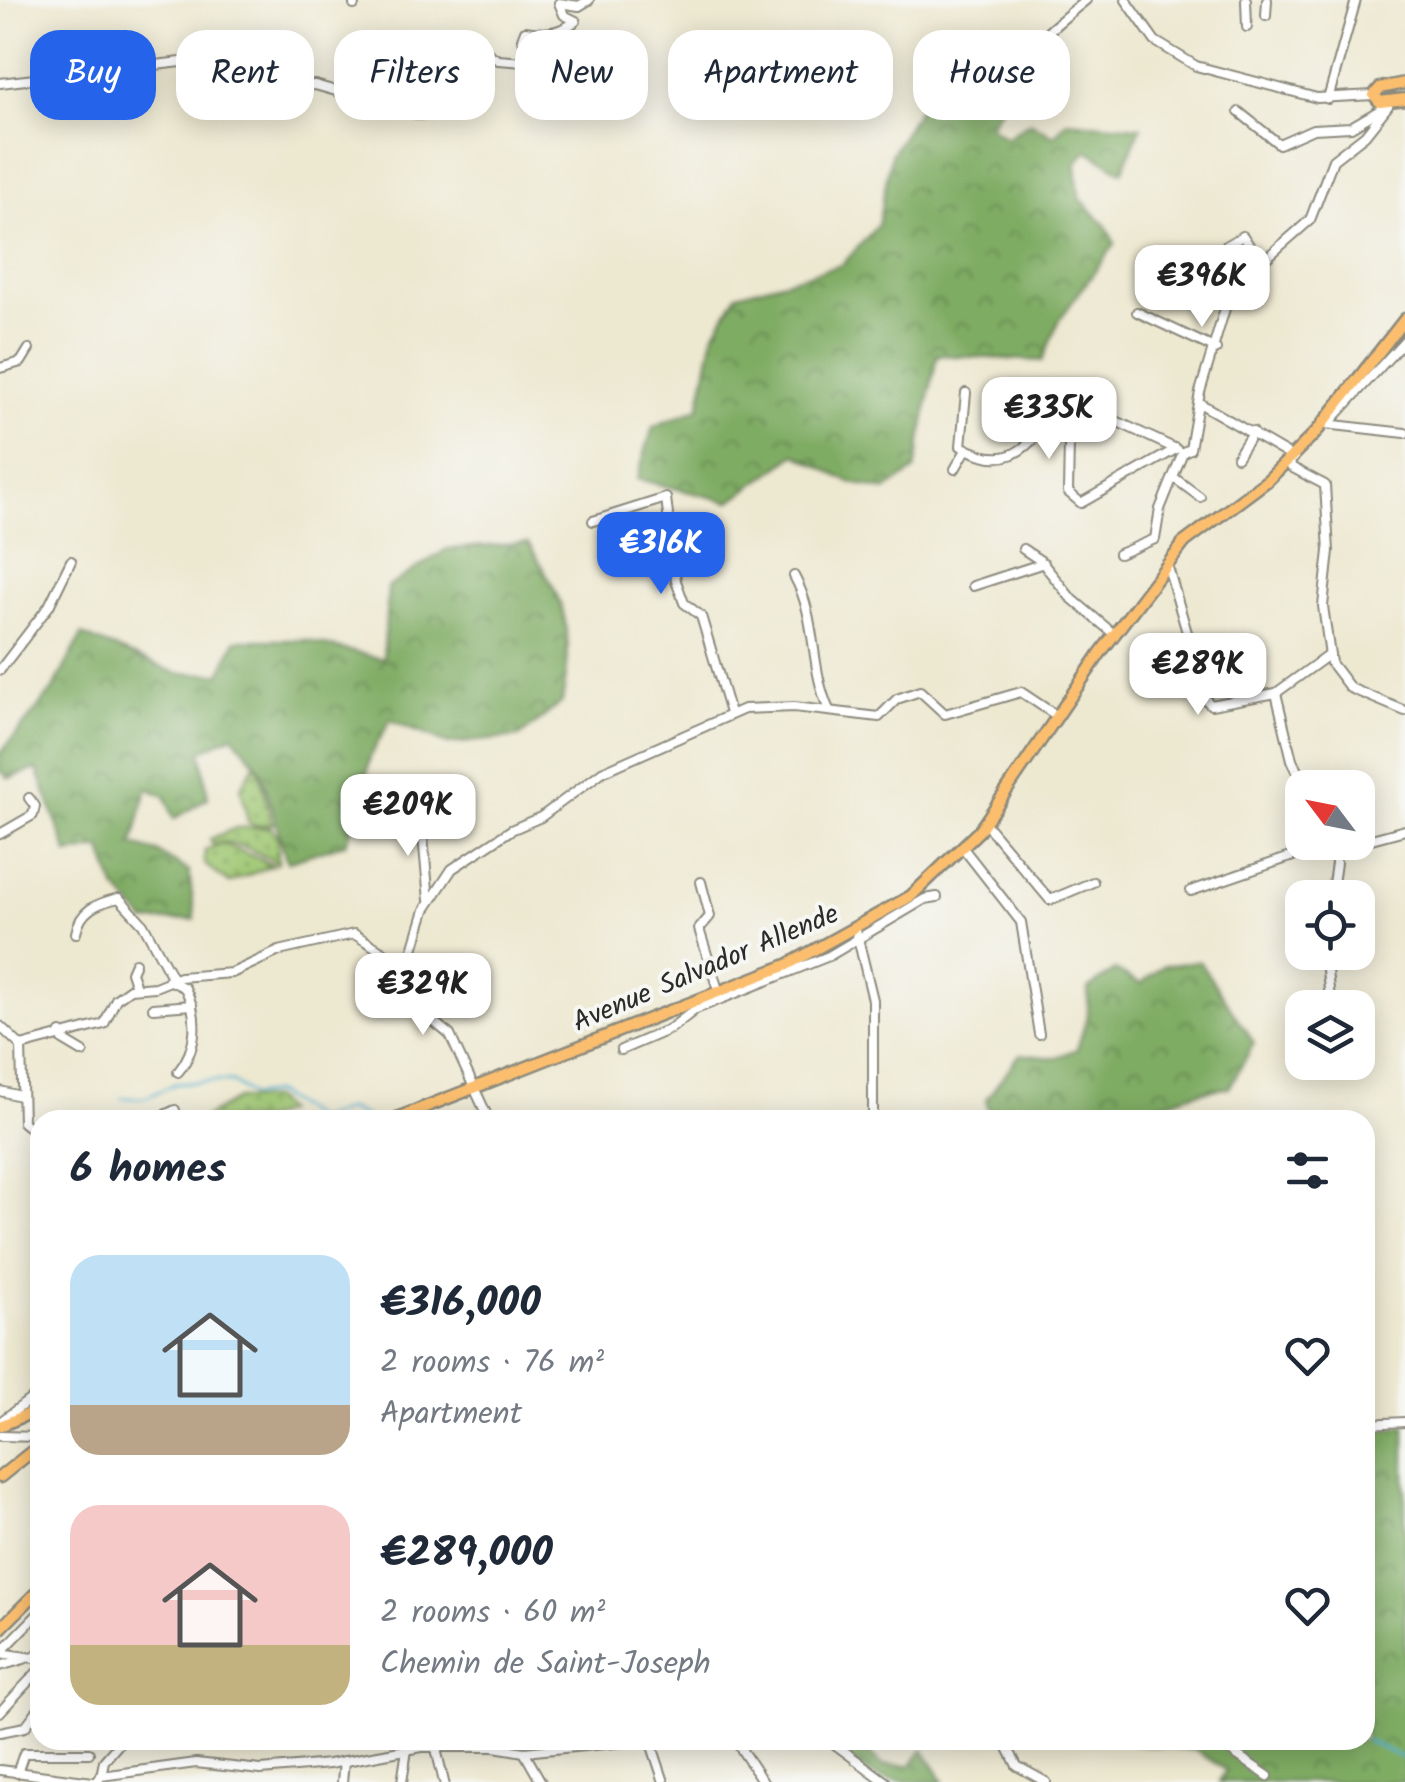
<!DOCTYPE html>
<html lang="en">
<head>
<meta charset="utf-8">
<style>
	:root { --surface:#fff; --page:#f2f2f3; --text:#1f2937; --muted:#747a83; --accent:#2563eb }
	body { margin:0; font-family:Kalam,sans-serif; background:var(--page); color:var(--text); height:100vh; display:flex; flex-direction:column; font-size:38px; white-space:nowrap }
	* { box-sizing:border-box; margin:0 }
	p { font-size:32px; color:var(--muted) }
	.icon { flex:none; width:55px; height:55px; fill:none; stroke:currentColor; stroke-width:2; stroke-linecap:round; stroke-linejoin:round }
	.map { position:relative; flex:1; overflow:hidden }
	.details { position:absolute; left:30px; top:1110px; width:1345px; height:640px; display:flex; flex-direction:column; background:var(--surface); border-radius:30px; box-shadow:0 5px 25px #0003 }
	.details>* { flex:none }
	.guide { position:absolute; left:30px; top:30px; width:1345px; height:90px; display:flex; gap:20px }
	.needle { width:65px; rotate:302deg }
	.controls { position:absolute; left:1285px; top:770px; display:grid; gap:20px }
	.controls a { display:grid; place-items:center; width:90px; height:90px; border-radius:20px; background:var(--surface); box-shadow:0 5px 25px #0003; font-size:50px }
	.price { position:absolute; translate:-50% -85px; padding:0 22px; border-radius:20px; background:#fff; color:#222; font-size:32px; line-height:65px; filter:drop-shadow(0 2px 5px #0008) }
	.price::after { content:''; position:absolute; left:50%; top:60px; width:30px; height:22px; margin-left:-15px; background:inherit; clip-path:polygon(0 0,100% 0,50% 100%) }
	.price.on { background:var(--accent); color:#fff }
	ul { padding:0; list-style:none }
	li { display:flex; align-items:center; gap:30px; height:250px; padding:0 40px }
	li span { display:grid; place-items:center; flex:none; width:280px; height:200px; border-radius:30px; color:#555 }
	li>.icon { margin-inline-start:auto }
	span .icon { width:120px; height:120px; fill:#fffc; stroke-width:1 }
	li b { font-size:42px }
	h2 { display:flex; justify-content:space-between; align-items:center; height:120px; padding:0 40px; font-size:42px }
	.tag { padding:0 35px; border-radius:30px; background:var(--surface); box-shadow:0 5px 25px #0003; font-size:35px; line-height:90px }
	.tag.on { background:var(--accent); color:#fff }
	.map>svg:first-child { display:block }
	.grass { fill:url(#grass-dots); stroke:#65794e; stroke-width:2.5 }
	.forest { fill:url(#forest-crowns); stroke:#556c48; stroke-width:2.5 }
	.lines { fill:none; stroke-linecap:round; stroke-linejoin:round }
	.stream { stroke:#55b1d3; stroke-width:2.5 }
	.minor-casing { stroke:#8c8a7e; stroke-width:12 }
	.major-casing { stroke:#8c8a7e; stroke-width:15 }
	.minor { stroke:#fff; stroke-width:8 }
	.major { stroke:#fbbe6e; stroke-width:10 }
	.labels { text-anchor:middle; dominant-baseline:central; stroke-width:8; stroke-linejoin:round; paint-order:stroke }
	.street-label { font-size:28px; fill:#2b2b2b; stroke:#f6f6f2 }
</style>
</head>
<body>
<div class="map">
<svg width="1405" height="1782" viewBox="0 0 1405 1782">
	<defs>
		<pattern id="grass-dots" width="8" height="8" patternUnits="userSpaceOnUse" patternTransform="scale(2.5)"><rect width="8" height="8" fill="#9fc772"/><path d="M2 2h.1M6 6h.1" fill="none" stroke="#82a25e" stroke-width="1.8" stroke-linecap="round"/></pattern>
		<pattern id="forest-crowns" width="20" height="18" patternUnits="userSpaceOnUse" patternTransform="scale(2.5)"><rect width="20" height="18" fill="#7fac64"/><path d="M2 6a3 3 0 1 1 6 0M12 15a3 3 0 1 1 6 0" fill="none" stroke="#688c53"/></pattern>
	</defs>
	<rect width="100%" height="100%" fill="#f6f6f2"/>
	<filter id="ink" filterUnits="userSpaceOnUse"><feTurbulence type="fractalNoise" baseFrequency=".01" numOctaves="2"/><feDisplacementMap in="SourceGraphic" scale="20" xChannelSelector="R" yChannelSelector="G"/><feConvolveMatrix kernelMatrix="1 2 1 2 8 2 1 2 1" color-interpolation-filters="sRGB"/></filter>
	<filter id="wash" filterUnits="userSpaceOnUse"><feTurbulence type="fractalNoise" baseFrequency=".0048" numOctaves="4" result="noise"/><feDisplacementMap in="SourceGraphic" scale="40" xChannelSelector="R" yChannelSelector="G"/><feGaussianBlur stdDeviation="2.25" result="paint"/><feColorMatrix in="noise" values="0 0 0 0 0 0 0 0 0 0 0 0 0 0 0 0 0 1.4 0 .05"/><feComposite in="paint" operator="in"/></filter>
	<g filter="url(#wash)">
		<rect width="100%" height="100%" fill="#ede8d0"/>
		<g class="grass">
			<path d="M255,764l4,6 13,54 -17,2 -7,-4 -7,-35z"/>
			<path d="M271,827l7,10v26c-20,-9 -44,-26 -66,-19l-2,-5 26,-11z"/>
			<path d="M222,843l51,22 -44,18 -25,-19 1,-14z"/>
			<path d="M237,1099h36l12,12 -19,9h-66z"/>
		</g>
		<g class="forest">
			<path d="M930,90l71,17 -12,19 17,12 24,-16 24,14 13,-15 74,6 -19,45 -35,-22 -11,13 3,34 27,29 9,18 -56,76 -17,41 -105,-6 -22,115 -30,21 -36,-9 -53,-28 -66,48 -93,-23 16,-52 46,-19 15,-74 23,-40 105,-29 36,-40 13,-70z"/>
			<path d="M528,543c39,62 47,87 34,159l-43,35 -71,7 -58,-24 -20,37 -7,42 -17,44 -59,19 -26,-92 -28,-35 -32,16 7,47 -34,21 -9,-23 -18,-8 -14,57 24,7 32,19 6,48 -49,3 -31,-35 -14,-39 -33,6 -31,-85 -28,9 -9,-7v-17l52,-63 30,-56 94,38 44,1 16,-34h68l79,19 5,-72 59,-38z"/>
			<path d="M1199,961l55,82 -25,45c-39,2 -49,12 -84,20 -48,11 -106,21 -155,10l-4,-19 34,-45 35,4 22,-9 11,-35v-25l27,-19 26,14 22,-18z"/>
			<path d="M1405,1426v356h-186l7,-12 -31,-20 -67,-7 237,-3v-308z"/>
			<path d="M827,1740h29l26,25h30l11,-15 21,32c-64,0 -74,0 -117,-42z"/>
		</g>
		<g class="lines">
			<g class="stream">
				<path d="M122,1098h23l30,-14 40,-3 18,1 18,14 24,-3 42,27 31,-11 24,11"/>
				<path d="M1365,1740l40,19"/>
			</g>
		</g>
	</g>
	<g filter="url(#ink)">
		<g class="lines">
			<g class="minor-casing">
				<g id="minor">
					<path d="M1126,0l29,41 41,25 121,32 57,-3"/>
					<path d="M1246,0l1,27"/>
					<path d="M354,5v-5"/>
					<path d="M1266,16l1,-16"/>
					<path d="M0,83l216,-25 30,29 69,-2 105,30 37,-22 23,-35 9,-4 9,6 41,3 -17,-24 3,-8c21,4 34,2 51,-10l-12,-6 -5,-12 20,3 10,-6"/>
					<path d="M991,94c28,-39 59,-65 95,-94"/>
					<path d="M1328,99l28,-99"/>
					<path d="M1239,112l40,32 34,-15 38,-2 29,-17"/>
					<path d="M1249,266l6,2 55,-48 23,-60 32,-25 23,-29"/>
					<path d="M1137,312l79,37"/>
					<path d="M0,368l21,-6 8,-13"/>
					<path d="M966,393l-5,53c43,24 61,8 89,-26l12,3 7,19 -1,50 13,11 95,-54"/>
					<path d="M1016,394l-4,7 3,5 15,-2 24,15"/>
					<path d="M1058,394l118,55"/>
					<path d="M1201,404l93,54"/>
					<path d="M1330,422l75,-82"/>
					<path d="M1325,424l80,9"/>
					<path d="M1237,457l16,-25"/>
					<path d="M1290,459l1,8 34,18 4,66 -6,55 8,57 19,25 55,23"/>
					<path d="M955,469l11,-19"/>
					<path d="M1173,477l27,20"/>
					<path d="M593,521l73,-23 10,83 8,22 17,13 29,97"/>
					<path d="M1023,549l18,12 29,36 45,38"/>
					<path d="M1119,554l36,-15 5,-30 23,-57 7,-3 10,-57 29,-97 26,-41 -12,-18 -16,9 -20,44"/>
					<path d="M1167,564l40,137 4,4 65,-12 16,67 13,28"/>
					<path d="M794,576c24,43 15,90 35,134"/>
					<path d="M973,586l71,-23"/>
					<path d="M0,670l49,-64 22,-45"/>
					<path d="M1276,693l54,-39"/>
					<path d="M421,815l8,85"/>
					<path d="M985,823l65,77 43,-18"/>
					<path d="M0,834l33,-19 2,-9 -6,-8"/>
					<path d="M963,848l58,74 18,112"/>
					<path d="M1334,849l71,-19"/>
					<path d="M701,882l9,34 -11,13 20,64"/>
					<path d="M1191,891l105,-36 38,-5"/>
					<path d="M1331,898l5,-35 -3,-21"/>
					<path d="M856,930l17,70v120"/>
					<path d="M76,933c4,-23 21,-30 43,-35l24,26 30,55"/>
					<path d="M1325,952l6,56"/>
					<path d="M135,963l-4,9 5,15"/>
					<path d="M408,966l17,-56 27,-41 59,-39 30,-13 61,-45 142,-63 50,-2 85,10 18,-18 23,-8 25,23 76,-22 36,24"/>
					<path d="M169,980l16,8c14,28 13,60 -7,84"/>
					<path d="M153,1008l39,-3"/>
					<path d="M0,1026l21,20 83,-22 12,-25 14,-10 25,-2 25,-10 52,-4 47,-22 75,-17 67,41 -5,32 34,28 39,85"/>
					<path d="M61,1033l2,7 20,12"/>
					<path d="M21,1046l2,76 17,14"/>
					<path d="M621,1050l49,-21 26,-20 133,-53 96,-57 12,-2"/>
					<path d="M0,1091l20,5"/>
					<path d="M154,1120l21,-10"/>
					<path d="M0,1422l40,-30"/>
					<path d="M1365,1424l40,-2"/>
					<path d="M0,1436l40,1"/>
					<path d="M0,1653l40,-41"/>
					<path d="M0,1653l34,5 6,-7"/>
					<path d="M0,1666l24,-7"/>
					<path d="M0,1712l40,-43"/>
					<path d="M0,1732l25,-5 15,-20"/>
					<path d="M650,1740l14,42"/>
					<path d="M735,1740l28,42"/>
					<path d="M829,1740l57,42"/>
					<path d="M1004,1740l13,26 29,16"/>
					<path d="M1215,1740l53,36"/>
					<path d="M436,1749l8,33"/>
					<path d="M524,1752l17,30"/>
					<path d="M0,1770l93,12"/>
					<path d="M17,1773l7,-20h65"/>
					<path d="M101,1776l3,-15 18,-21"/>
					<path d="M97,1782l4,-6 95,-13 65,7 68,-6 93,-17h72l30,5 121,-12"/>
					<path d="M342,1782l2,-21"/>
					<path d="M402,1782l5,-32"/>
				</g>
			</g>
			<g class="major-casing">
				<g id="major">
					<path d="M1405,83l-25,5 -6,7 6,7 25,-3"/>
					<path d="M1313,436l92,-117"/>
					<path d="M1182,544l86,-64 47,-47"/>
					<path d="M392,1120l395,-155 124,-69 68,-65 122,-179 83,-109"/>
					<path d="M0,1426l40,-17"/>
					<path d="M0,1477l40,-32"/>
					<path d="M0,1629l40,-40"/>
				</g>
			</g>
			<use href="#minor" class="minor"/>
			<use href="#major" class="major"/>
		</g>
	</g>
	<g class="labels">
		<g class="street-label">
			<text transform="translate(706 969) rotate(-23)">Avenue Salvador Allende</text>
		</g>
	</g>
</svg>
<div class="controls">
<a><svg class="needle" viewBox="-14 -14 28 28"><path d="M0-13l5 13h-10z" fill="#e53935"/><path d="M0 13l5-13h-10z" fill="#747a83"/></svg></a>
<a><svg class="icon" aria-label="locate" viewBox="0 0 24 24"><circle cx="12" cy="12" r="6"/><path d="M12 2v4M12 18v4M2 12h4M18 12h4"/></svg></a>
<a><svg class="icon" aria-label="layers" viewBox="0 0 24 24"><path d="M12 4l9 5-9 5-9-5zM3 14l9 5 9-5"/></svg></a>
</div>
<b class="price" style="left:1202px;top:330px">€396K</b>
<b class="price" style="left:1049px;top:462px">€335K</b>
<b class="price on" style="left:661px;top:597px">€316K</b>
<b class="price" style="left:1198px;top:718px">€289K</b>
<b class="price" style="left:408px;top:859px">€209K</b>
<b class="price" style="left:423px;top:1038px">€329K</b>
<div class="guide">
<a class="tag on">Buy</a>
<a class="tag">Rent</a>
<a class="tag">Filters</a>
<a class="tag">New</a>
<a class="tag">Apartment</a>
<a class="tag">House</a>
</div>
<section class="details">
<h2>6 homes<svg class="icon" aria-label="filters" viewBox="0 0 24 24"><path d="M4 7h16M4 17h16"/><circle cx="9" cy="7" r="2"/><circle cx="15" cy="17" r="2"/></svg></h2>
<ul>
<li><span style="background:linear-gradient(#bfe0f5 75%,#b9a48a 0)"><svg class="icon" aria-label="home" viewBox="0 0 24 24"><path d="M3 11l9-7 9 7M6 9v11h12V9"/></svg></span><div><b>€316,000</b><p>2 rooms · 76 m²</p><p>Apartment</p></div><svg class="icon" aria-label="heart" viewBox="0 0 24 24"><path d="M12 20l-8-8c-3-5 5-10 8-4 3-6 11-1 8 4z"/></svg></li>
<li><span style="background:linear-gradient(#f6c9c9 70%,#c2b280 0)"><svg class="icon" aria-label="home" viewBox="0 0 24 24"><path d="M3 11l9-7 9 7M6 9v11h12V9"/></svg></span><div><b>€289,000</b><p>2 rooms · 60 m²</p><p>Chemin de Saint-Joseph</p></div><svg class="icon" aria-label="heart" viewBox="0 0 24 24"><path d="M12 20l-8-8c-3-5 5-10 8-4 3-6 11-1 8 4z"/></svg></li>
</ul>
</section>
</div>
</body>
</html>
